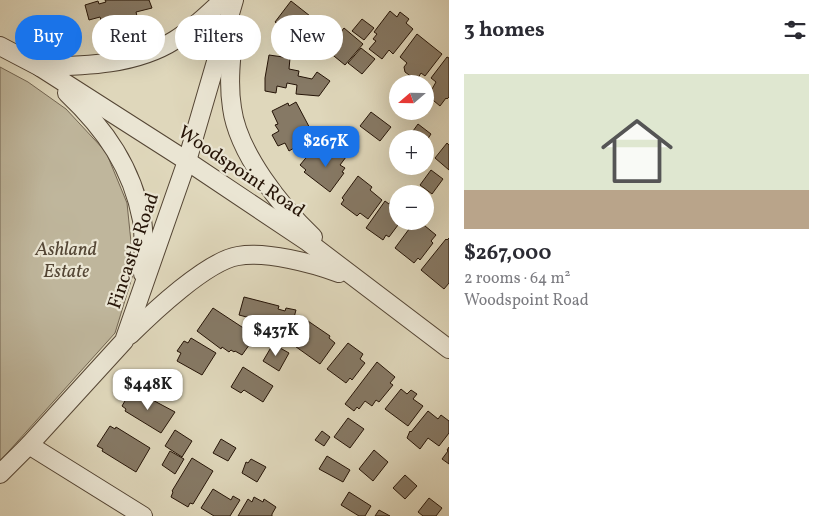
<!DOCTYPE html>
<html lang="en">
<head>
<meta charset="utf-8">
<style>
	:root { --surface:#fff; --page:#f7f7f7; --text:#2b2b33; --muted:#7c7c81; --line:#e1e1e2; --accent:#1a73e8 }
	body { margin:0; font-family:Vollkorn,serif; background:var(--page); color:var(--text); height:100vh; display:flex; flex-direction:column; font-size:19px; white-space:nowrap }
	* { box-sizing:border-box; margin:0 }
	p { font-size:16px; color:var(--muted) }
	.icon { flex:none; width:28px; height:28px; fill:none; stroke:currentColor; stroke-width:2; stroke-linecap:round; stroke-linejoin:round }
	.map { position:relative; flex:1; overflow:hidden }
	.panel { display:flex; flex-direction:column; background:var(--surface); width:375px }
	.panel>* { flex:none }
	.top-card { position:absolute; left:15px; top:15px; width:359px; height:45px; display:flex; gap:10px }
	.needle { width:32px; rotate:250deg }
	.tools { position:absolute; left:389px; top:75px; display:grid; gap:10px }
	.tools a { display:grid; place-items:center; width:45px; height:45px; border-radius:50%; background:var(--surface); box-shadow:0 5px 20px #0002; font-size:25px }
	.price { position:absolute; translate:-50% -42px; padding:0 11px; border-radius:10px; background:#fff; color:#222; font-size:16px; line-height:32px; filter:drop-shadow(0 1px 2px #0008) }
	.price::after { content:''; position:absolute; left:50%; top:30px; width:15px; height:11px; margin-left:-8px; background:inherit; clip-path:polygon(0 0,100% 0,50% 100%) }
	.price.selected { background:var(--accent); color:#fff }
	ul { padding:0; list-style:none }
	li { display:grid; align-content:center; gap:10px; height:265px; padding:0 15px }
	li+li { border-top:1px solid var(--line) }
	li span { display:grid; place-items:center; height:155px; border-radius:0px; color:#555 }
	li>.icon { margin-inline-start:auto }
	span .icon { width:90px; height:90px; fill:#fffc; stroke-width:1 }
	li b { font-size:21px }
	h2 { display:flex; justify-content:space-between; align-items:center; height:60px; padding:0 15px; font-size:21px }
	.pill { padding:0 18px; border-radius:22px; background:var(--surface); box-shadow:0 5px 20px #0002; font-size:18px; line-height:45px }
	.pill.selected { background:var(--accent); color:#fff }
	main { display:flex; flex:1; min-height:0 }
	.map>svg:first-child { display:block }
	.green { fill:#bfb69c; stroke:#726552 }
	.building { fill:#867965; stroke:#251407 }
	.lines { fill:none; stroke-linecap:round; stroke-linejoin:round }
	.minor-casing { stroke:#544534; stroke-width:20 }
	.minor { stroke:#eae5d3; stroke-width:18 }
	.labels { text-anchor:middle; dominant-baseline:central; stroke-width:4.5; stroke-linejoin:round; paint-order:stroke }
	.street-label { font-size:19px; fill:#251407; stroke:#eae5d3 }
	.park-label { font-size:19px; font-style:italic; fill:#534534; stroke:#eae5d3 }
</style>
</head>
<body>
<main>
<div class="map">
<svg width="449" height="516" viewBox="0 0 449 516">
	<rect width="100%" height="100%" fill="#dfd7bb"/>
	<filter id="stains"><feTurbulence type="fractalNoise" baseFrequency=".004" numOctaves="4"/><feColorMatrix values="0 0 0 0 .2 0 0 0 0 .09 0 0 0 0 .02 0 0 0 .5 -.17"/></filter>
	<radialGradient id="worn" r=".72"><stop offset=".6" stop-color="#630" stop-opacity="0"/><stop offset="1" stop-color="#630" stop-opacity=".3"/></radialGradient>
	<path class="green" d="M0,67l28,15 38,27 40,43 21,51 7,68 -19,62 -115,128z"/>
	<g class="building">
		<path d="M105,0h44l3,8 -16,4 1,4 -34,10 -3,-9 -11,3 -4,-15 13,-4 1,3 7,-2z"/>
		<path d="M291,1l33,26 -19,27 -28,-22 4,-5 -6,-5z"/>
		<path d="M390,11l7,6 3,-5 9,7 -3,4 7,6 -20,25 -4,-4 -7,9 -13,-10 7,-8 -3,-2 4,-5 -3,-2z"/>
		<path d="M362,19l12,9 -10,12 -12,-9z"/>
		<path d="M344,28l19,16 -18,21 -16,-13 7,-8 -3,-2z"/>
		<path d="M417,34l25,20 -17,22 -4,-3 -3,5h-5l-8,-6 -1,-5 3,-4 -7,-6z"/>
		<path d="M361,48l14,11 -13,15 -14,-11z"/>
		<path d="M269,55l21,3 -1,11 10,2 -1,5 14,3 5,-7 13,9 -11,15 -23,-2 1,-9 -10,-2 -1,5 -9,-2 -1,7 -11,-2v-13z"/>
		<path d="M447,57l2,1v39l-2,2 -1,-1 -6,8 -12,-10 8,-14 -5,-4z"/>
		<path d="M296,102l18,34 -25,15 -4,-8 -7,3 -6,-11 7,-4 -4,-6 3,-1 -6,-13 16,-8 1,3z"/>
		<path d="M371,112l20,15 -11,14 -20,-15z"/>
		<path d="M418,124l13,10 -6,9v-4l-17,-1z"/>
		<path d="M447,143l2,2v25l-14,-12z"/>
		<path d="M338,145l11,8 -9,12 5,3 -3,4 2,1 -14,19 -26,-20 2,-2 -6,-5 10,-12 5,4 3,-3 8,6z"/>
		<path d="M431,170l12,9 -11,15 -12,-9z"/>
		<path d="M358,176l14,11 -2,3 12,10 -14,19 -8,-6 -3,3 -16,-12 3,-4 -2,-2z"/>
		<path d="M399,190l4,4h-5v27h3l-12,16 -3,-2 -3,5 -17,-12 19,-27 4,3z"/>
		<path d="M415,221h4l17,14 -5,6 2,2 -13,17 -2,-2 -4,5 -19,-15z"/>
		<path d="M449,238v45l-5,6 -23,-19 25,-31 1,1z"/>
		<path d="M244,297l35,9 -1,3 7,2 1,-3 10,2 -4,15h2l-2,7 -20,-5 1,-3 -34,-9z"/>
		<path d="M213,308l35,23 -3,5 7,5 -10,14 -7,-4 -1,1 -3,-2 -2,2 -7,-5 -1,2 -24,-18z"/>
		<path d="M308,321l22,15 -1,2 6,5 -15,21 -28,-20z"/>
		<path d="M191,338l25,15 -14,22 -25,-14 4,-8 -4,-2 7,-10 4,2z"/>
		<path d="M348,343l15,11 -3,5 5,4 -13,17 -2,-2 -4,5 -19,-14z"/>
		<path d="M273,344l16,9 -10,18 -16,-10z"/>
		<path d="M377,362l18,15 -5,6 3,2 -14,17 -3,-2 -4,6 -7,-5 -6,8 -2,-2 -3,4 -9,-7z"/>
		<path d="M243,367l30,19 -10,16 -19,-12 -3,3 -10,-6z"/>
		<path d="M132,389l43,23 -14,21 -36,-22 1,-2 -4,-3z"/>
		<path d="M401,389l6,5 4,-4 6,4 -4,5 10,7 -15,20 -23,-17z"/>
		<path d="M428,411l10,8 3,-4 8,6v12l-10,13 -11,-8 -8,11 -13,-11 3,-7 1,1z"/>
		<path d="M348,418l16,11 -14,19 -16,-11z"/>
		<path d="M110,426l5,3 1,-2 34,21 -14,24 -34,-21 1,-2 -6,-3z"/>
		<path d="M175,430l17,11 -10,16 -17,-11z"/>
		<path d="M322,431l8,6 -6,9 -9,-6z"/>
		<path d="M221,439l15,9 -8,13 -15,-8z"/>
		<path d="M449,447v17l-7,-5 6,-8 -1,-1z"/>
		<path d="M374,450l14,12 -15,19 -14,-12z"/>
		<path d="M170,451l14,8 -9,15 -13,-9z"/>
		<path d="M327,456l23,14 -7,12 -24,-13z"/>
		<path d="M192,458l21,13 -20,33 -3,-1 -2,4 -17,-10 2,-5 -1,-1z"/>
		<path d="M251,459l15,8 -9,15 -15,-9 4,-11 2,1z"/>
		<path d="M405,475l12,11 -12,13 -12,-11z"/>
		<path d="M213,489l18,11 2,-4 7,4 -10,16h-16l-13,-8z"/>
		<path d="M349,492l22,14 -6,10h-6l-18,-11z"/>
		<path d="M254,497l9,5 1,-3 12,8 -4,7v2h-34l10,-17 4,3z"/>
		<path d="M429,498l13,10 -6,8h-13l-5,-4z"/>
		<path d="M379,510l11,6h-15z"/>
	</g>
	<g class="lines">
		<g class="minor-casing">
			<g id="minor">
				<path d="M234,32c-3,25 -6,51 -2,76 6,45 49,99 81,129"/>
				<path d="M0,46l40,21 147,94 121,81 141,107"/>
				<path d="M40,67c45,-1 96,-2 135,-27 18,-11 33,-26 48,-40"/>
				<path d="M67,93c39,37 65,75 75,127 3,18 1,37 1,54"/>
				<path d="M130,335c22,-22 77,-74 108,-79 28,-5 74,7 101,17"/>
				<path d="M29,445l114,71"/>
				<path d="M0,474l29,-29 95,-104 63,-180 47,-161"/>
			</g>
		</g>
		<use href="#minor" class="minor"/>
	</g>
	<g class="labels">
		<g class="street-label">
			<text transform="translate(241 172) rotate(34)">Woodspoint Road</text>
			<text transform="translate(134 251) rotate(-71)">Fincastle Road</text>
		</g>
		<g class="park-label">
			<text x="66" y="250">Ashland<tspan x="66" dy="22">Estate</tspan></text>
		</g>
	</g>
	<rect width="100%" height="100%" filter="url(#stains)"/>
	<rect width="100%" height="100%" fill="url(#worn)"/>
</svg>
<div class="tools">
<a><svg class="needle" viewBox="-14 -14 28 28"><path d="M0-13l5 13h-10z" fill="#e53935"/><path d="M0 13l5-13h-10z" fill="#7c7c81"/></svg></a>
<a>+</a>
<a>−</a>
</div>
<b class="price selected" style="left:326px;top:168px">$267K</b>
<b class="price" style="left:276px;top:357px">$437K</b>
<b class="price" style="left:148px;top:411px">$448K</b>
<div class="top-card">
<a class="pill selected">Buy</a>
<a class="pill">Rent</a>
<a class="pill">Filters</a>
<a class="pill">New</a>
</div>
</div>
<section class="panel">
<h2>3 homes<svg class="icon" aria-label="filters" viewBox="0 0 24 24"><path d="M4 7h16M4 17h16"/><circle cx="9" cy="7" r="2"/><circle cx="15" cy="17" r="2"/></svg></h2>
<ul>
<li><span style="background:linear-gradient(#dfe7d0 75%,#b9a48a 0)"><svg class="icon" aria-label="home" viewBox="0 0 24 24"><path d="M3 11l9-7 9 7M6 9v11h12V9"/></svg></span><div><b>$267,000</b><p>2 rooms · 64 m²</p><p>Woodspoint Road</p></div></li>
</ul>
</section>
</main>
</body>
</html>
